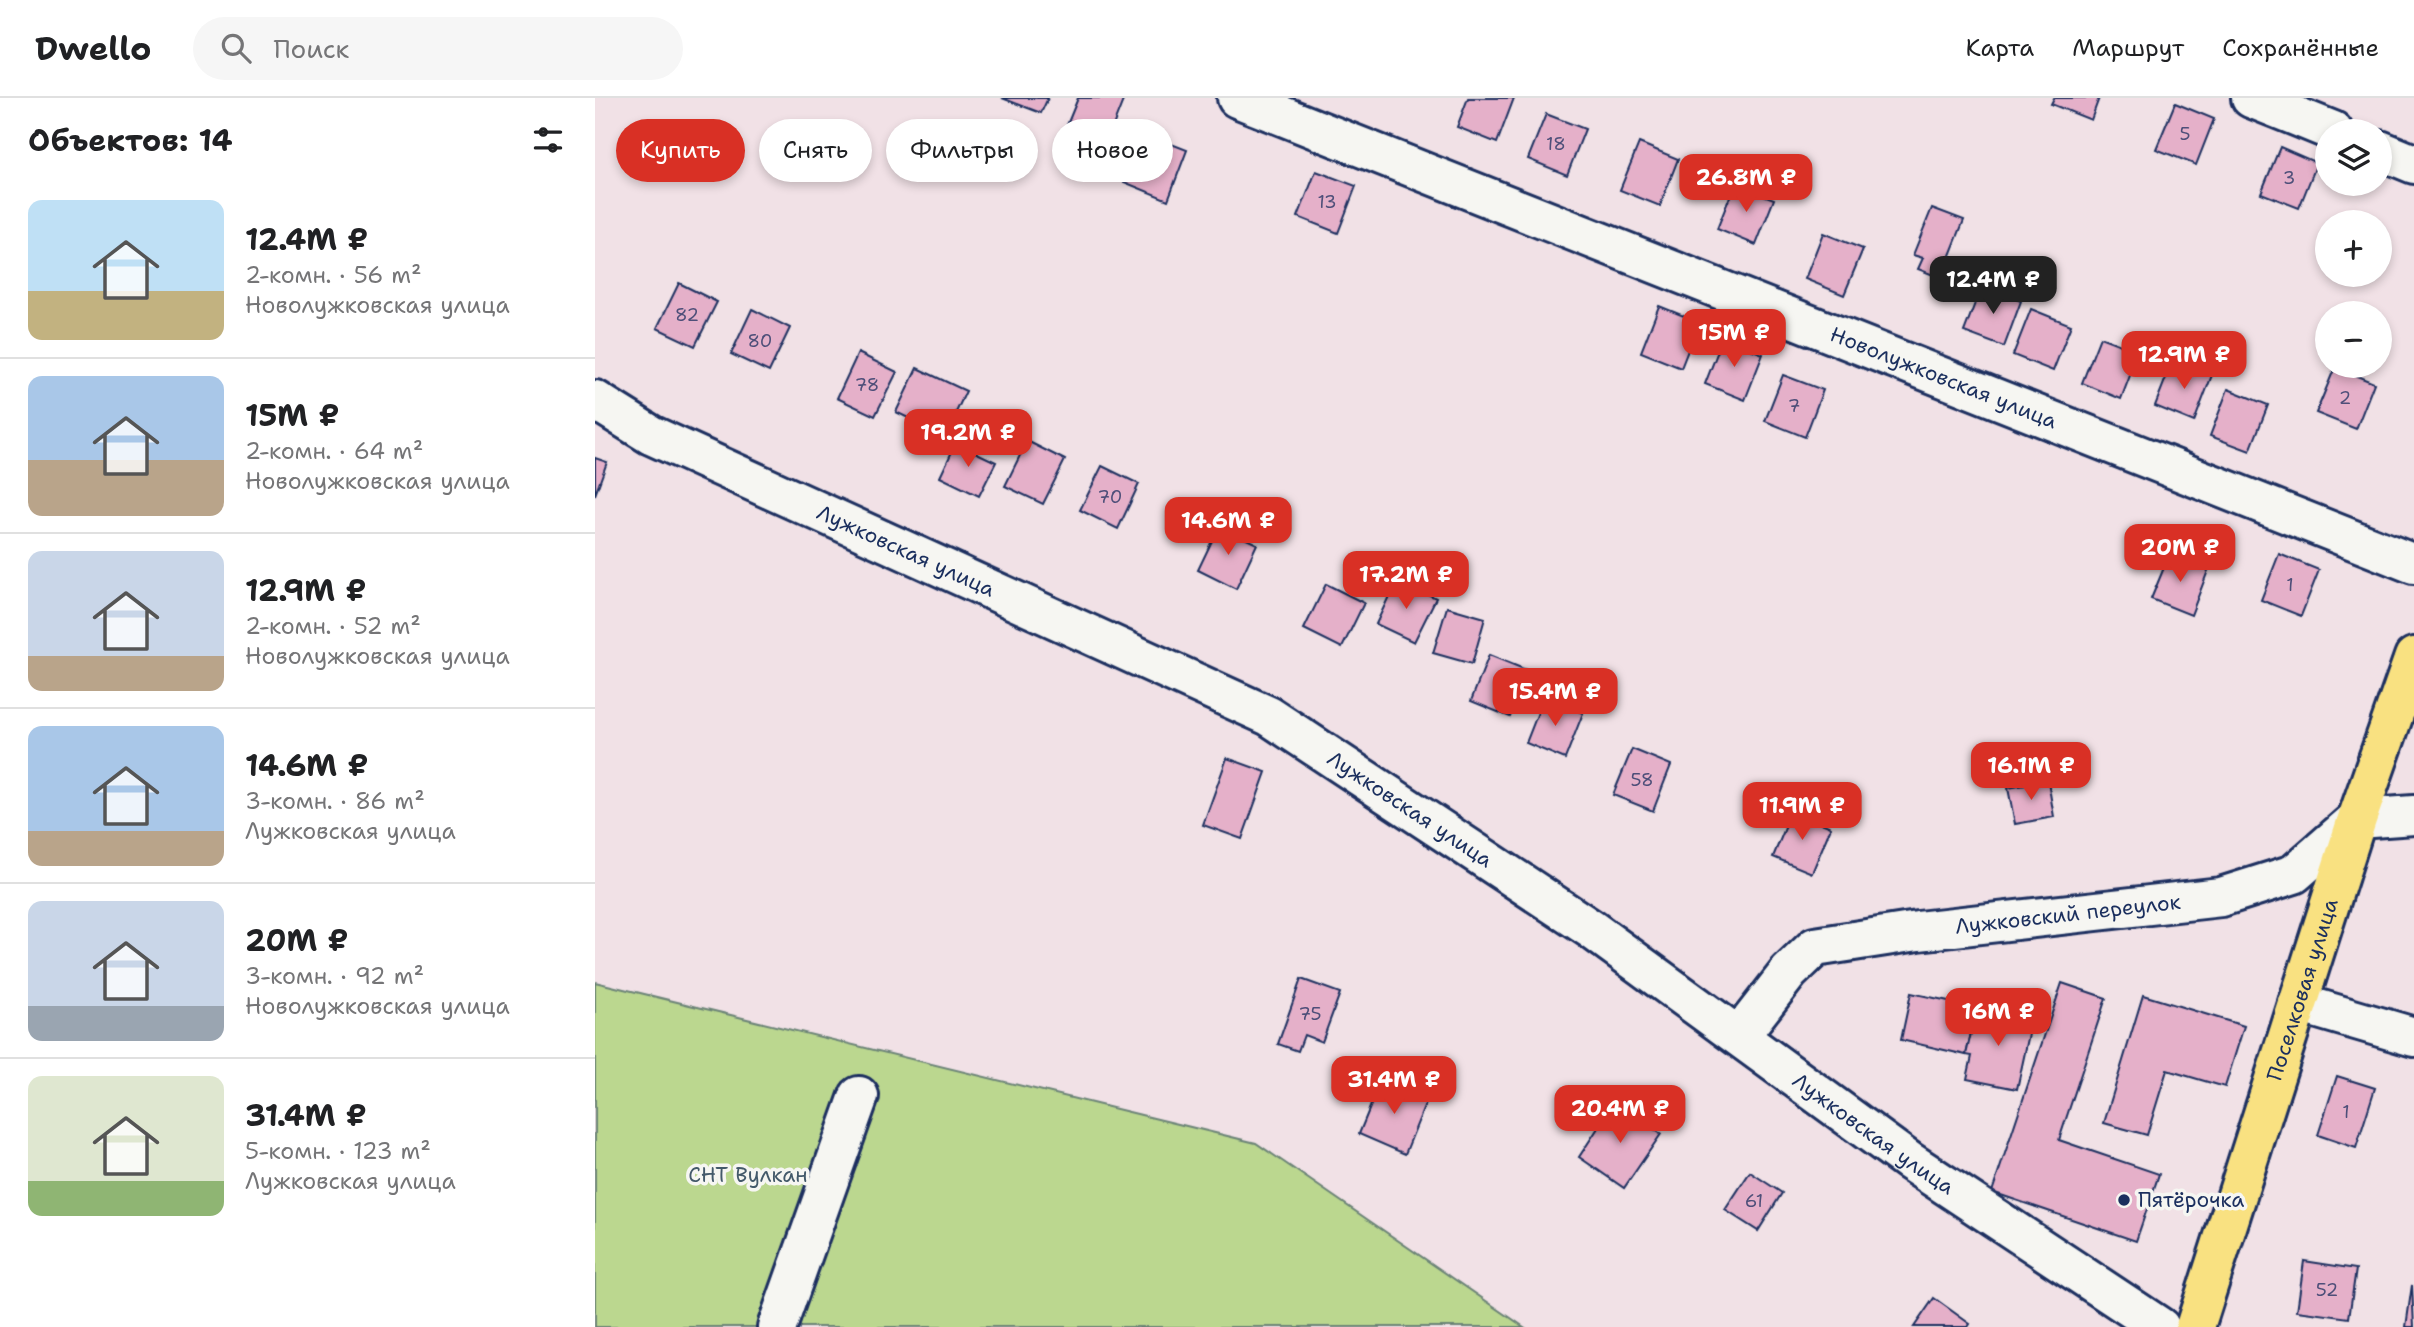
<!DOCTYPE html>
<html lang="ru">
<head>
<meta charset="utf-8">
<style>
	:root { --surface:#fff; --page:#f6f6f6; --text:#202124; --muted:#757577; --line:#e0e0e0; --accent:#d93025 }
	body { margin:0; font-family:"Shantell Sans",sans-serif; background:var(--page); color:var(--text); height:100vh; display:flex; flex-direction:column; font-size:26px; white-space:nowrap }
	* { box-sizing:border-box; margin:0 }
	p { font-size:23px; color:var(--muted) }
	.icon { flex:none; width:38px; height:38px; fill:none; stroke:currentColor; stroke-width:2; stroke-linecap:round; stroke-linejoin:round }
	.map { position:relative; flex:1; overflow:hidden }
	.drawer { display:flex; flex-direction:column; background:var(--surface); width:595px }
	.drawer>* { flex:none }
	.top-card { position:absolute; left:21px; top:21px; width:665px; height:63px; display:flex; gap:14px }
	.buttons { position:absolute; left:1720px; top:21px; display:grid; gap:14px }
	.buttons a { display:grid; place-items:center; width:77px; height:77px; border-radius:50%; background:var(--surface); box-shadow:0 4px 10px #0003; font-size:35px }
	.price { position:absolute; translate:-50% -60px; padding:0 16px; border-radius:14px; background:var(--accent); color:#fff; font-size:23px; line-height:46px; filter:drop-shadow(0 2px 4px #0008) }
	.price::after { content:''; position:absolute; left:50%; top:42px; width:21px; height:16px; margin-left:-10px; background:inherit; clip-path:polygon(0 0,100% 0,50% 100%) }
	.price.selected { background:#222; color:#fff }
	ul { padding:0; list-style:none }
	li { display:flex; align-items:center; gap:21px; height:175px; padding:0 28px }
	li+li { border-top:2px solid var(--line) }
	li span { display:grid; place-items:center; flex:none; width:196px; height:140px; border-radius:14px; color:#555 }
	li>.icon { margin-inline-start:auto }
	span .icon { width:84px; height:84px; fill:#fffc; stroke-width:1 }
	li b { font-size:30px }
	h2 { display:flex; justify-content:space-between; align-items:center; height:84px; padding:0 28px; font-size:30px }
	.chip { padding:0 24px; border-radius:32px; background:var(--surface); box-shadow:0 4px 10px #0003; font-size:24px; line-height:63px }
	.chip.selected { background:var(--accent); color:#fff }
	header { display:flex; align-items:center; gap:42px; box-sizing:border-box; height:98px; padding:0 35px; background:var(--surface); border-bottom:2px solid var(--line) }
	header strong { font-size:33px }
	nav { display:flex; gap:38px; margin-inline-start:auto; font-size:24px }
	.search { width:490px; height:63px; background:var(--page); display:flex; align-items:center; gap:18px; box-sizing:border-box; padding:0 24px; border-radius:38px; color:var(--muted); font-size:26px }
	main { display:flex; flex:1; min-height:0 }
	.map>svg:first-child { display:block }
	.green { fill:#bbd78f; stroke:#6b8376; stroke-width:2 }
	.building { fill:#e5b0c9; stroke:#1b2f5e; stroke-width:2 }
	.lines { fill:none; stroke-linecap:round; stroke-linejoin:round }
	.minor-casing { stroke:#1b2f5e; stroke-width:44 }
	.highway-casing { stroke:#1b2f5e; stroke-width:44 }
	.minor { stroke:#f6f6f2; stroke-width:38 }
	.highway { stroke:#f9e181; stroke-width:38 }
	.poi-dot { fill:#1b2f5e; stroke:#f6f6f2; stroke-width:2.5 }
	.labels { text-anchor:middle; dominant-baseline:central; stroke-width:7; stroke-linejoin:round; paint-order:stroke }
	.number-label { font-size:18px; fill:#4e4f79 }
	.street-label { font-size:21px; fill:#1b2f5e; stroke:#f6f6f2 }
	.park-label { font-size:21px; fill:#43596a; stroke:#f6f6f2 }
	.poi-label { font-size:21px; fill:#1b2f5e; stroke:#f6f6f2; text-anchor:start }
</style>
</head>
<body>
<header>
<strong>Dwello</strong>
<div class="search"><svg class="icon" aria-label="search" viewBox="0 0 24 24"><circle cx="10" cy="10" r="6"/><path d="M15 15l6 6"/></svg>Поиск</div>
<nav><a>Карта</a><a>Маршрут</a><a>Сохранённые</a></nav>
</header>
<main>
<section class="drawer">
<h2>Объектов: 14<svg class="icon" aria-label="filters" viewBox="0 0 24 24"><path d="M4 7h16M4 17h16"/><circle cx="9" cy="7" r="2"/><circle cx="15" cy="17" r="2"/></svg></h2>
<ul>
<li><span style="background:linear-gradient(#bfe0f5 65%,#c2b280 0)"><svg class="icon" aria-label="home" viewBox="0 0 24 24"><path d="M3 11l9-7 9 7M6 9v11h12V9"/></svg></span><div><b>12.4M ₽</b><p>2-комн. · 56 m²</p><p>Новолужковская улица</p></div></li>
<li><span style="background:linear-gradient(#a9c7e8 60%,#b9a48a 0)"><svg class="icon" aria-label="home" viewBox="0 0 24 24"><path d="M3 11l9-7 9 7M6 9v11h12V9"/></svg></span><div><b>15M ₽</b><p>2-комн. · 64 m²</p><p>Новолужковская улица</p></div></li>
<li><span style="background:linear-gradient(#c9d6e8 75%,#b9a48a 0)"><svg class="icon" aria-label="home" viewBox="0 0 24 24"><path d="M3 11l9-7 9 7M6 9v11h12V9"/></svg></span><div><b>12.9M ₽</b><p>2-комн. · 52 m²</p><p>Новолужковская улица</p></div></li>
<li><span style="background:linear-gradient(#a9c7e8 75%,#b9a48a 0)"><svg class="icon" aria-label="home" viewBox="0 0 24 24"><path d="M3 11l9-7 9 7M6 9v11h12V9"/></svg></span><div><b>14.6M ₽</b><p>3-комн. · 86 m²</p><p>Лужковская улица</p></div></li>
<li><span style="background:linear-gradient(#c9d6e8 75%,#9aa5b1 0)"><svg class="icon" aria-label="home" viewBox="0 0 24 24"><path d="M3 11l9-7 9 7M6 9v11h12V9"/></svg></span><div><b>20M ₽</b><p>3-комн. · 92 m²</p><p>Новолужковская улица</p></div></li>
<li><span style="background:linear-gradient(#dfe7d0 75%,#8fb573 0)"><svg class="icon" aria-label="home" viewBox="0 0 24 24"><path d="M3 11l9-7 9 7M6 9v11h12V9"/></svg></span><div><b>31.4M ₽</b><p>5-комн. · 123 m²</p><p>Лужковская улица</p></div></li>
</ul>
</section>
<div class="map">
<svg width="1819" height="1229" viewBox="0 0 1819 1229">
	<rect width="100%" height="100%" fill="#f1e1e6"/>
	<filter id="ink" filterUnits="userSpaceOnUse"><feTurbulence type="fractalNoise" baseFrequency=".0143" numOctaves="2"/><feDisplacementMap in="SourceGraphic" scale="14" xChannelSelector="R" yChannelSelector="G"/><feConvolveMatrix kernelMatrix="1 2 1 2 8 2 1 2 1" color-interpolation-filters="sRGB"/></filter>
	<g filter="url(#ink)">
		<path class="green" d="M0,884l661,161 268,184h-929z"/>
		<g class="building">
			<path d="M407,0h46l-7,15z"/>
			<path d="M483,0h46l-17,43 -40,-16z"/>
			<path d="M873,0h46l-17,45 -40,-16z"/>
			<path d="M1459,0h45l-8,22 -40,-16z"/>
			<path d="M1580,5l39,16 -18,46 -40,-16z"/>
			<path d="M951,16l39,15 -18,46 -39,-16z"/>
			<path d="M548,35l44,17 -19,50 -44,-18z"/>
			<path d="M1044,45l39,16 -18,47 -40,-16z"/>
			<path d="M1685,49l37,16 -18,45 -38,-15z"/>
			<path d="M721,73l40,15 -18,47 -40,-16z"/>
			<path d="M1140,86l39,15 -18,46 -39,-16z"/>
			<path d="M1337,110l32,12 -23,58 -23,-9 5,-11 -10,-3z"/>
			<path d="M1228,135l40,16 -19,46 -39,-16z"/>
			<path d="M84,185l38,19 -22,44 -38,-18z"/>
			<path d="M1387,187l39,16 -17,46 -40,-15z"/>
			<path d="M1064,208l40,16 -18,46 -40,-16z"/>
			<path d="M157,211l38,19 -21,44 -38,-18z"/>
			<path d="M1436,211l40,16 -18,46 -40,-16z"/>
			<path d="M1505,239l39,15 -18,47 -39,-16z"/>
			<path d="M1128,240l40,16 -18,46 -40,-16z"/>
			<path d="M263,255l39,19 -22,44 -38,-18z"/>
			<path d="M1578,262l39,15 -18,47 -39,-16z"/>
			<path d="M1740,269l39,16 -18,46 -40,-16z"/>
			<path d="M322,270l49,23 -21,45 -49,-24z"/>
			<path d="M1188,277l40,15 -18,47 -40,-16z"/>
			<path d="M1633,291l40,16 -18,46 -40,-15z"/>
			<path d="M432,343l38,19 -22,44 -38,-18z"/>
			<path d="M361,345l40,19 -17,34 -39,-19z"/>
			<path d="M0,360l12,4 -12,33z"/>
			<path d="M507,368l37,18 -21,45 -38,-19z"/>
			<path d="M624,428l38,18 -21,45 -38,-19z"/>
			<path d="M1575,455l39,15 -18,47 -40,-16z"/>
			<path d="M1684,456l40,16 -18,46 -40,-16z"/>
			<path d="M802,481l39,19 -22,44 -38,-18z"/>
			<path d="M731,486l38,19 -22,45 -38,-19z"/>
			<path d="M852,509l38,11 -13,46 -39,-11z"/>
			<path d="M894,557l40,16 -19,46 -39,-16z"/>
			<path d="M949,599l39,16 -18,46 -39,-16z"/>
			<path d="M1037,651l39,16 -18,46 -40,-16z"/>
			<path d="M632,660l39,14 -24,67 -39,-14z"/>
			<path d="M1453,683l6,36 -39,7 -7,-36z"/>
			<path d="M1197,713l39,16 -19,46 -39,-16z"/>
			<path d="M706,881l39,14 -18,49 -18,-7 -6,16 -20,-7z"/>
			<path d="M1467,885l44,15 -47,142 100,34 -23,67 -144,-49z"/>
			<path d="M1316,895l66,14 -11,48 -65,-15z"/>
			<path d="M1548,897l101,31 -19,61 -58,-17 -20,65 -43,-12z"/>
			<path d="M1382,909l55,13 -15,69 -50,-10 5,-23 -6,-1z"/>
			<path d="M1742,978l38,12 -19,60 -38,-13z"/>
			<path d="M787,980l46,19 -23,57 -46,-20z"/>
			<path d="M1020,1004l46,32 -37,54 -45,-31z"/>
			<path d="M1155,1074l32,21 -24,38 -33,-21z"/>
			<path d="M1709,1163l52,8 -7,49 -52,-7z"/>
			<path d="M1817,1187l2,42h-8z"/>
			<path d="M1339,1200l36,26 -2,3h-54z"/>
		</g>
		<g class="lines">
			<g class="minor-casing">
				<g id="minor">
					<path id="s1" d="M642,0l1177,466"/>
					<path d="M1656,0l82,33"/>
					<path d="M1785,52l34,14"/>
					<path id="s2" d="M0,302l56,35 618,281 322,213 318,232 251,166"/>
					<path d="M1703,905l116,34"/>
					<path id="s3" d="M1145,937l49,-63 26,-25 103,-16 303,-34 73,-23 63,-55 57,-4"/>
					<path d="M182,1229l82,-231"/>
				</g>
			</g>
			<g class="highway-casing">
				<g id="highway">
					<path id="s4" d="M1600,1229l162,-508 57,-162"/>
				</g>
			</g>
			<use href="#minor" class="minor"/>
			<use href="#highway" class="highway"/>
		</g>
	</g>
	<circle class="poi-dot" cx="1529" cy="1102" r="7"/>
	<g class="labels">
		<g class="number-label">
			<text x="1590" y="36">5</text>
			<text x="961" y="46">18</text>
			<text x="1694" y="80">3</text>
			<text x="732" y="104">13</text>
			<text x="92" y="217">82</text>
			<text x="165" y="243">80</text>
			<text x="272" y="287">78</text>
			<text x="1750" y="300">2</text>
			<text x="1199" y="308">7</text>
			<text x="515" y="399">70</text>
			<text x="1695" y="487">1</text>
			<text x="1047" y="682">58</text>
			<text x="715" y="916">75</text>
			<text x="1751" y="1014">1</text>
			<text x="1159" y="1103">61</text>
			<text x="1732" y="1192">52</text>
		</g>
		<g class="street-label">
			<text stroke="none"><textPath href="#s1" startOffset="760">Новолужковская улица</textPath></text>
			<text stroke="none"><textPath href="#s2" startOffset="346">Лужковская улица</textPath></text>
			<text stroke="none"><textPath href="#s2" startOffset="914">Лужковская улица</textPath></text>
			<text stroke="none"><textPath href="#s3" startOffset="371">Лужковский переулок</textPath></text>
			<text stroke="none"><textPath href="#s4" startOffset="354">Поселковая улица</textPath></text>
			<text stroke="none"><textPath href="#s2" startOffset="1480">Лужковская улица</textPath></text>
		</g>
		<g class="park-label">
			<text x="153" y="1077">СНТ Вулкан</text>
		</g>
		<g class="poi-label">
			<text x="1543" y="1102">Пятёрочка</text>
		</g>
	</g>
</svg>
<div class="buttons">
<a><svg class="icon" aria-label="layers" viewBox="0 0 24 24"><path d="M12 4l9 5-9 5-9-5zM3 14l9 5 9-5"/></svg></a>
<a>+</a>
<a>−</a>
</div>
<b class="price" style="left:1151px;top:116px">26.8M ₽</b>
<b class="price selected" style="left:1398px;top:218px">12.4M ₽</b>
<b class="price" style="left:1139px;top:271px">15M ₽</b>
<b class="price" style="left:1589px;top:293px">12.9M ₽</b>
<b class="price" style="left:373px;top:371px">19.2M ₽</b>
<b class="price" style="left:633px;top:459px">14.6M ₽</b>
<b class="price" style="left:1585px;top:486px">20M ₽</b>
<b class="price" style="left:811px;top:513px">17.2M ₽</b>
<b class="price" style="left:960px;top:630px">15.4M ₽</b>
<b class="price" style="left:1436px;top:704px">16.1M ₽</b>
<b class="price" style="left:1207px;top:744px">11.9M ₽</b>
<b class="price" style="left:1403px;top:950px">16M ₽</b>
<b class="price" style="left:799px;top:1018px">31.4M ₽</b>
<b class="price" style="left:1025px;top:1047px">20.4M ₽</b>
<div class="top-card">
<a class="chip selected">Купить</a>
<a class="chip">Снять</a>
<a class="chip">Фильтры</a>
<a class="chip">Новое</a>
</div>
</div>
</main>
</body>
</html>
